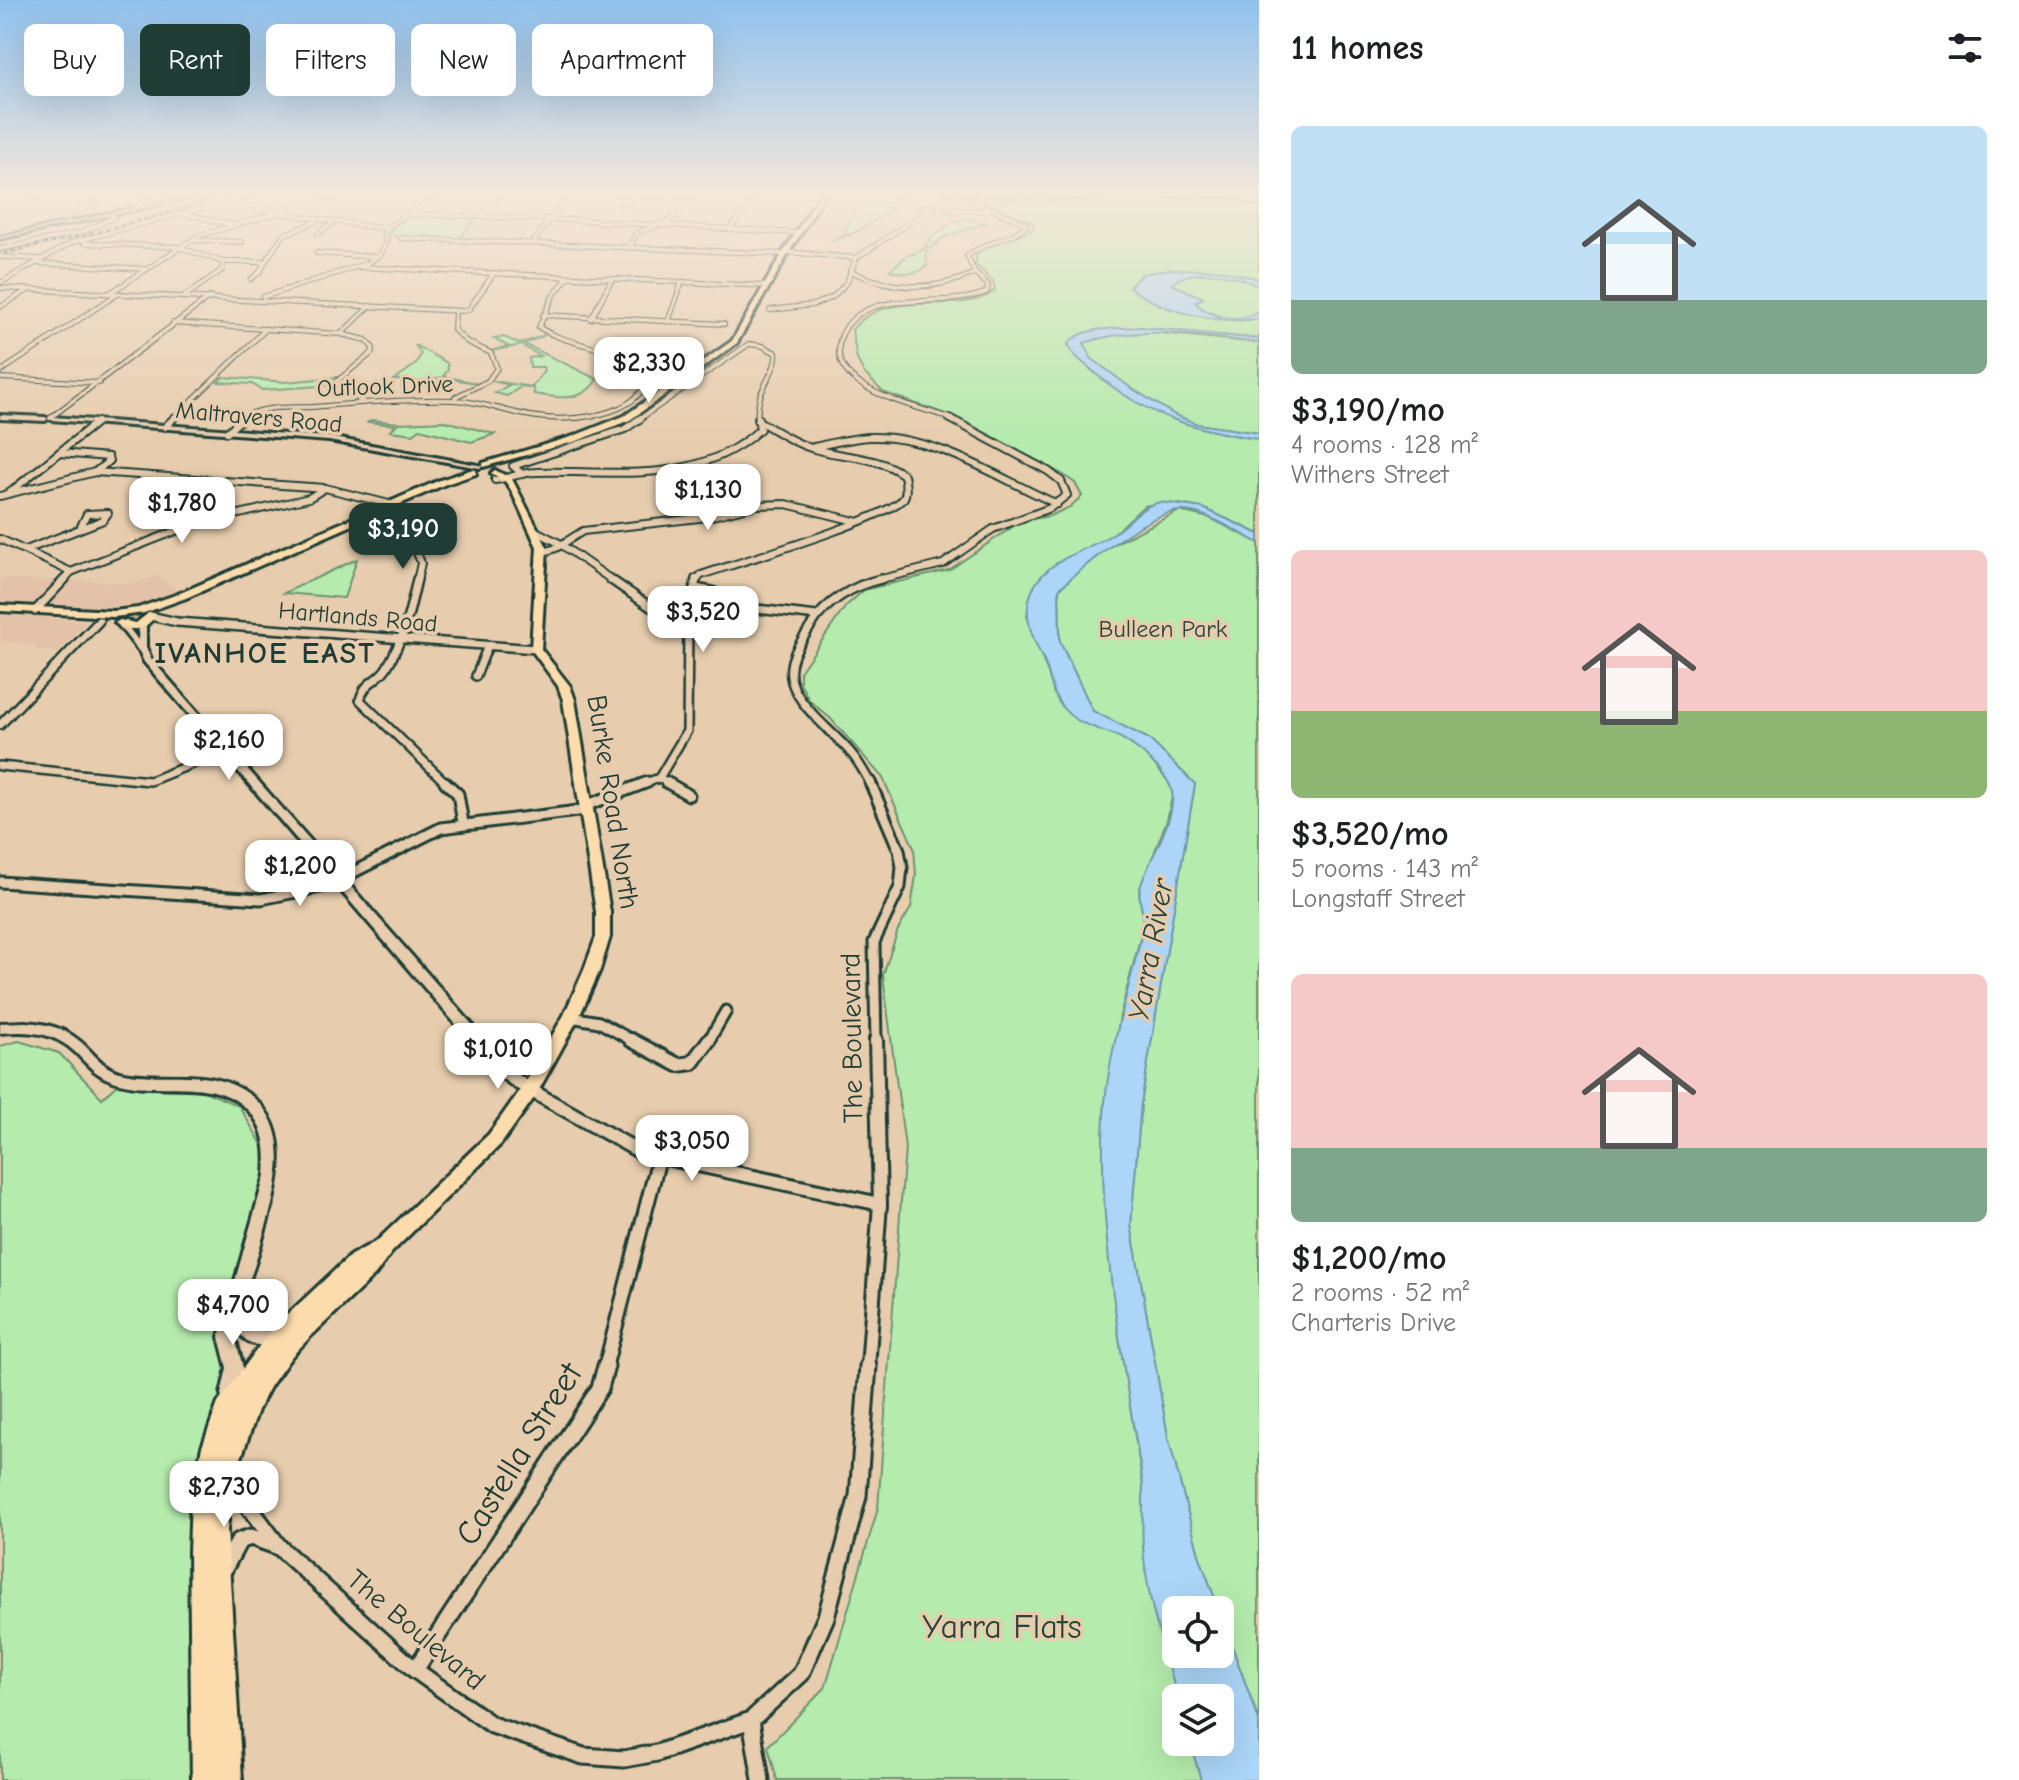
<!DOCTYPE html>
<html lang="en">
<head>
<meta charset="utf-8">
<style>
	:root { --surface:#fff; --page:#f6f6f6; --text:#202124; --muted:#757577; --accent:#1f3d34 }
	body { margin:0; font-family:"Comic Neue",sans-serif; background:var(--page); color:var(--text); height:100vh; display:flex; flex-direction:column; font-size:30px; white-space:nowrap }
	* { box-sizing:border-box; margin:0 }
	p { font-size:26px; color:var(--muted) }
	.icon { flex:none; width:44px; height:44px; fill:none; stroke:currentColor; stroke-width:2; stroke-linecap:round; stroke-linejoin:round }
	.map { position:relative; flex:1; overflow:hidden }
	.panel { display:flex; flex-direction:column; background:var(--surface); width:760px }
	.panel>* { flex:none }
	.hud { position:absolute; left:24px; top:24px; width:760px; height:72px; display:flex; gap:16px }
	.fabs { position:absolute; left:1162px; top:1596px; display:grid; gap:16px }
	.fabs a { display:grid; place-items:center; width:72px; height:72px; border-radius:12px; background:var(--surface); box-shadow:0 8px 32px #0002; font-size:40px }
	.price { position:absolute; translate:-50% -68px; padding:0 18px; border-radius:16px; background:#fff; color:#222; font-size:26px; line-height:52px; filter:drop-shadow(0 2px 4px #0008) }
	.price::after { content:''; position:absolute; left:50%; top:48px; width:24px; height:18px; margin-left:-12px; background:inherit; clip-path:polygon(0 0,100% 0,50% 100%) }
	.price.selected { background:var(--accent); color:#fff }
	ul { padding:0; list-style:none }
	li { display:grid; align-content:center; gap:16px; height:424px; padding:0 32px }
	li span { display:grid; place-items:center; height:248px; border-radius:12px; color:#555 }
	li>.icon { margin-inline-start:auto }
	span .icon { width:144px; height:144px; fill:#fffc; stroke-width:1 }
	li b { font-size:34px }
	h2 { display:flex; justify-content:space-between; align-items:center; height:96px; padding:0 32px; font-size:34px }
	.chip { padding:0 28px; border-radius:12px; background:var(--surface); box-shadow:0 8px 32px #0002; font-size:28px; line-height:72px }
	.chip.selected { background:var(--accent); color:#fff }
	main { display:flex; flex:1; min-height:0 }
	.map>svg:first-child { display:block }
	.built { fill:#e4c2a9 }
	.green { fill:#b5ebad; stroke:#6a9470; stroke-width:2 }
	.water { fill:#acd5f7; stroke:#7498a9; stroke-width:2 }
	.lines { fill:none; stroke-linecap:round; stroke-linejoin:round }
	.minor-far5-casing { stroke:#1f3d34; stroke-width:6 }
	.minor-far4-casing { stroke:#1f3d34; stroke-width:10 }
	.minor-far3-casing { stroke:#1f3d34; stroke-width:12 }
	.minor-far2-casing { stroke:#1f3d34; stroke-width:15 }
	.minor-far1-casing { stroke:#1f3d34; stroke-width:18 }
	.minor-casing { stroke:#1f3d34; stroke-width:21 }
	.tertiary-casing { stroke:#1f3d34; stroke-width:6 }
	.primary-casing { stroke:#1f3d34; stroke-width:6 }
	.trunk-casing { stroke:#1f3d34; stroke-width:6 }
	.minor-far5 { stroke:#e7cdae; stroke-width:4 }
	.minor-far4 { stroke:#e7cdae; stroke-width:6 }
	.minor-far3 { stroke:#e7cdae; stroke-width:7 }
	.minor-far2 { stroke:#e7cdae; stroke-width:9 }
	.minor-far1 { stroke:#e7cdae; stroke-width:12 }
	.minor { stroke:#e7cdae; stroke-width:15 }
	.tertiary { fill:#e7cdae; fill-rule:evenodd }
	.primary { fill:#fcdcac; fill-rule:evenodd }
	.trunk { fill:#fcdcac; fill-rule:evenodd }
	.rail-casing { stroke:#1f3d34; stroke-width:3 }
	.rail { stroke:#e7cdae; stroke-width:2; stroke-dasharray:4; stroke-linecap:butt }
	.minor-bridge-casing { stroke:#1f3d34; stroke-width:6; stroke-linecap:butt }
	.minor-bridge { stroke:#e7cdae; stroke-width:4 }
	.labels { text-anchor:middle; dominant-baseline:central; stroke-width:7; stroke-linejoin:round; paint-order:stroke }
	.far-street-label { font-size:24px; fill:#1f3d34; stroke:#e7cdae }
	.far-park-label { font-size:24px; fill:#26463a; stroke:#e7cdae }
	.street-label { font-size:28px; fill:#1f3d34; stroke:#e7cdae }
	.far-district-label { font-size:30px; font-weight:bold; letter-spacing:2px; fill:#1f3d34; stroke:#e7cdae }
	.water-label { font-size:30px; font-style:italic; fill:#26453e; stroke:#e7cdae }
	.near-street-label { font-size:34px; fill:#1f3d34; stroke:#e7cdae }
	.near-park-label { font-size:34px; fill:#26463a; stroke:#e7cdae }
</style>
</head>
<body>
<main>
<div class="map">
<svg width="1259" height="1780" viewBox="0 0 1259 1780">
	<rect width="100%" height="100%" fill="#e7cdae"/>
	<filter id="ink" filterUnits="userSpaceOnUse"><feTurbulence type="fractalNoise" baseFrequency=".0125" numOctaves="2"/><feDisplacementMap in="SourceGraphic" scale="16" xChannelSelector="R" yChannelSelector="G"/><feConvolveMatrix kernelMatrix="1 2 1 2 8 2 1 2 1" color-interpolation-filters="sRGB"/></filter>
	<g filter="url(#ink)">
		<g class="built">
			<path d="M158,576l22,16 -19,8 -41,9 -71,-3 23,-26 61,3z"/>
			<path d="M0,578l56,3 -23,24 -33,-3z"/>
			<path d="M0,613l44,4 43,5 -29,30 -23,-2 3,-5 -38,-4z"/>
		</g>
		<g class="green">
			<path d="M967,194l92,3 165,-2 35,12v132l-120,-12 -54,7 -15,15c51,56 116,80 189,90v95c-38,-18 -72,-38 -115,-28l-117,108c6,28 21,52 27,80l93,61 21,26 5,12 -6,27 -28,72 5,31 -24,93 -16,97 1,101 13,117 25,154v63l11,65 24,85 -2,44h14l11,38h-424l-9,-34 57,-58 53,-180 27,-360 -22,-173 15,-45 13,-22 5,-33 -2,-27 -31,-70 -52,-59 -22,-19 -9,-17v-11l46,-66 18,-16 85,-20 72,-49 29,-5 20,-9 12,-11 -7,-13 -13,-9 -111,-58 -68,-24 -19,-19 -7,-14 -5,-29c35,-46 113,-11 143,-40l-2,-9 -18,-17 3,-14 54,-20 2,-4 -1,-4z"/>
			<path d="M864,196l5,7 24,7 -43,25 -19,6 16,-7 -3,-1z"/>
			<path d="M410,216l66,2 -17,21 -69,-3 2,-9z"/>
			<path d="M969,219l17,4 -41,14 -19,14 1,15c-9,9 -25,9 -37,4l17,-14 16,-6 10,-14 21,-15z"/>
			<path d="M1151,332l108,11v90l-62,-9 -22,-9 -44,-27 -41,-30 -7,-16 29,-7z"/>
			<path d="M545,335l-21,9 73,35c-13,24 -40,19 -63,15l-1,-6 -11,-2 -15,10 -12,-3 14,-8 -16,-4 39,6 12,-16 -1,-4h-13l-1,-9 12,-2 -20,-11 -30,6 17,-5 -14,-7 10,-2 16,7z"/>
			<path d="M415,345l32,18 1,7 -5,6 33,7 -35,-6 -14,5 -33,-2 22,-16 5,-10z"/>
			<path d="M223,377l63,5 53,-5 -4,8 -73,5 -10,-6 -34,-2z"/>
			<path d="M371,420l28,3 46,-2 50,13 -24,8 -51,-13 -7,5 -23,-3 6,-6 -28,-3z"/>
			<path d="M1179,511l31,7 49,25v1178l-60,-166 -31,-118 -37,-212 10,-122 54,-319 -46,-45 -56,-27 -33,-70 -1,-53 43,-39z"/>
			<path d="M357,559l-13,39 -60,-5z"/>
			<path d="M19,1041l40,12 43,45 15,-13 78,2 44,19 30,50 -49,185 11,61 -30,378h-201v-734z"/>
		</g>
		<g class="water">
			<path d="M1170,269l50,1 39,9v8c-21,-13 -67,-21 -87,-3l31,14 -8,4c14,16 46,21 64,10v7c-42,5 -96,-6 -130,-32l13,-13z"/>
			<path d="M1139,327l120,12v4c-58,-7 -119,-19 -175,0l7,15 40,30 44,27 22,9 62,9v6c-65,-9 -115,-23 -166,-68 -9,-8 -21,-15 -25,-27 14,-18 50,-15 71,-17z"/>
			<path d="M1160,502l43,6 56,26v9c-20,-10 -58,-35 -81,-32 -34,4 -94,55 -119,78l1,53 33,69 56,28 46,45 -54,319 -10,122 37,212 31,118 20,55h-43v44h44v-40l39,107v59h-58l-11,-38h30v-44h-42c-14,-49 -32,-100 -35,-152 -2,-22 2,-45 -1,-68 -19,-119 -45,-242 -38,-364 4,-63 25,-124 39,-186 3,-13 -6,-27 -3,-40 8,-28 36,-67 32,-96 -1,-9 -8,-16 -13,-23 -11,-12 -22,-22 -36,-30 -20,-11 -45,-12 -60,-31 -12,-14 -12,-33 -20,-49 -9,-18 -19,-39 -14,-59 9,-39 53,-47 82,-65 19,-11 26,-28 49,-33z"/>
		</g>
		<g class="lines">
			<g class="minor-far5-casing">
				<g id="minor-far5">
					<path d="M590,192l106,4h-10"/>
					<path d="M949,192l78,32c-16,17 -42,17 -60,32l8,17 13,12 -1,7c-36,14 -74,4 -110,14 -16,5 -30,15 -36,31 -18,55 79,68 113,83"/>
					<path d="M894,193l11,10 28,5"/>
					<path d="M35,199l7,-4 -3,-3"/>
					<path d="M228,202l47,10"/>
					<path d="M623,206l14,-12"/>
					<path d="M132,210l25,-18"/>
					<path d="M280,212l67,-20"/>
					<path d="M279,213l108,16"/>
					<path d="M185,214l48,11"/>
					<path d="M406,214l141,5"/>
					<path d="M481,217l21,-25"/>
					<path d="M551,219l19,-27"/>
					<path d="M553,220h25"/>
					<path d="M572,220l226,13"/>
					<path d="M69,223l-3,-5 49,-26"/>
					<path d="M730,228l30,-36"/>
					<path d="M385,233l4,-7 55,-34"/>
					<path d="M318,234l16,-12"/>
					<path d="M400,238l385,16"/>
					<path d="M192,240l50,2"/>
					<path d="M84,243l94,4 45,15 -1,8 -37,26"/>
					<path d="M532,244l17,-24"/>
					<path d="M630,247l6,-14 32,-11 24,-25"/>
					<path d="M0,249l83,-17 30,-14 -1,-4"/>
					<path d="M786,252l70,6"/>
					<path d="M317,253l59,4"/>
					<path d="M0,257l41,2"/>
					<path d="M223,262h42l-5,10 -9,7"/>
					<path d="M265,262l18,-27 32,-13"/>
					<path d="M35,263l112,6"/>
					<path d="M358,267l409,19"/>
					<path d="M850,271c41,19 83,21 125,2"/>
					<path d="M0,283l73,-41 189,-50"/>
					<path d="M0,288l463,23 6,-2 25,-36"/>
					<path d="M110,293l88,-57 82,-24 -5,1"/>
					<path d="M263,297l105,-34 13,-9 6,-15 -3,-2"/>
					<path d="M0,307l28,-17"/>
					<path d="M770,310l43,-5 20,-8 14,-15 9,-24 73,-48 58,1"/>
					<path d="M455,311l-1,19 13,12 24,11 6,15 -9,13 -33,16"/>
					<path d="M543,315l181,9"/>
					<path d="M591,319l21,-40"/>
					<path d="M668,322l14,-40"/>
					<path d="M173,323l168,11 25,6 7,8 -1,5 -35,28 1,7 26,14"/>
					<path d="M341,334l29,-28"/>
					<path d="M0,372l119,-79"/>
					<path d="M0,378l99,5"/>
					<path d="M50,418l160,-121"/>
					<path d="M172,420l94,-91"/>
					<path d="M241,420c17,-15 49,-12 71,-13 47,-4 94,-8 141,-7 27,1 52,12 78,16 32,6 95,3 113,-29 -13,-44 -73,-37 -105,-60l14,-31 15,-19"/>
					<path d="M638,420l111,-76 14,2 13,7c2,20 -22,36 -18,67"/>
				</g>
			</g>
			<g class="minor-far4-casing">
				<g id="minor-far4">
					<path d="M165,427l9,-9"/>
					<path d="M227,432l16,-14"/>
					<path d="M814,447c18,-4 37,-9 56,-10 66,-2 128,41 187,67"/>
					<path d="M60,453l48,4 1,4 -14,11"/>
					<path d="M522,474l-9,-8 112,-37 16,-11"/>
					<path d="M495,480c14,-2 28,-8 42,-8 75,-2 162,15 223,-43l-2,-11"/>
					<path d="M9,493l88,-71"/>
					<path d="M0,496l95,-24 230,16 68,17 9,8 19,50 -4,18"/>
					<path d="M534,530l25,13 54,38"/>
					<path d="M0,539l71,33"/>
					<path d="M26,550l77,-30 5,-7 -21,1 -6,12"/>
					<path d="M541,553l15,-5 27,-17 125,-14 49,-12 29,-1 69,17"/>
					<path d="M63,581l8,-9 120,-47 118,-27 16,-10"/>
					<path d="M696,581l5,-6c36,-12 182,-55 202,-76 5,-6 2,-17 1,-24 -28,-20 -59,-17 -90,-26 -21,-6 -39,-19 -57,-29"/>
					<path d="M873,581l70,-17 50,-35 57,-21 17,-13 -6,-14 -13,-10 -99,-53"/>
				</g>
			</g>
			<g class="minor-far3-casing">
				<g id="minor-far3">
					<path d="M417,579c-7,31 -13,60 -30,88 -9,15 -22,13 -27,33l87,84"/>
					<path d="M610,579l58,40 20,4 -1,108 -28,47 -16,6"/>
					<path d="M695,588l17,3 36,17 69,8"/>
					<path d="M35,611l30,-32"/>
					<path d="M150,616l27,6 359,27"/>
					<path d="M688,623l8,-44"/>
					<path d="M476,676l11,-28"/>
					<path d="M0,725l99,-104"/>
					<path d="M0,766l150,15 74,-30"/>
					<path d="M659,778l11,6"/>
					<path d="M871,784c-6,-10 -12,-22 -20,-31 -17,-21 -51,-44 -59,-71 -6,-21 8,-39 19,-56 14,-24 43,-41 70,-47"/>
				</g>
			</g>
			<g class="minor-far2-casing">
				<g id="minor-far2">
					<path d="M445,782l13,12 5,29"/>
					<path d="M666,782l23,13"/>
					<path d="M870,782l29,68 3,17 -2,20 -26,55 2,100"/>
					<path d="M585,806l63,-24"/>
					<path d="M0,882l261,17 65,-13 115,-58 145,-18"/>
					<path d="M571,1017l28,5 36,20"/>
					<path d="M708,1042l18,-31"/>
				</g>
			</g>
			<g class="minor-far1-casing">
				<g id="minor-far1">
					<path d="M631,1040l47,25 14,-2 17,-23"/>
					<path d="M530,1090l112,63 238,51"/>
					<path d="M605,1368l54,-210"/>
					<path d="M868,1368l12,-164 -4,-164"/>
				</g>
			</g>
			<g class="minor-casing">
				<g id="minor">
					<path d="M232,1474l8,21 39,52"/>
					<path d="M224,1569l15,-28 12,-4 28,10 136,123 77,55 91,31 41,3 33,-6 94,-33 50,-46 25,-57 32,-121 10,-130"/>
					<path d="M415,1670l185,-282 6,-22"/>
					<path d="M751,1720l10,60"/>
				</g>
			</g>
			<g class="tertiary-casing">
				<g id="tertiary">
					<path d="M208,192h9l-217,47v-2z"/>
					<path d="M0,415l45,2 3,2 -3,2 -45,-2z"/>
					<path d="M53,417l276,20 154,29 -3,2 -151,-27 -278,-21 -1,-1z"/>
					<path d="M139,622h6l1,2v23l5,12 362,412 22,15 2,4 -2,4c-11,3 -23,-9 -32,-15l-359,-417 -4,-9 -22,-28 4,-2h3l13,17z"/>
					<path d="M25,1022c18,1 37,5 52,17 14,10 24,28 42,33 37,9 79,-3 114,13 76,35 38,120 22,179 -3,10 -10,24 -10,35 0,4 2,8 2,12 1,5 1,13 6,16 8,7 21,1 30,4l2,6 -2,6c-18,5 -37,4 -46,-14l-2,8 8,31 -8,32 -6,2 -6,-2 -2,-6 6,-26 -8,-31 46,-162c2,-23 1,-46 -16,-64 -39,-40 -94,-12 -141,-32 -13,-5 -23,-17 -33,-27 -21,-20 -47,-22 -75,-19v-10z"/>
				</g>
			</g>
			<g class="primary-casing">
				<g id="primary">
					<path d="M822,192h5l-39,62 -51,89 -107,77 -53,21 -94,26v-4l88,-26 53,-21 108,-75 50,-87z"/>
					<path d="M473,469l3,1v4l-30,10 -260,114 -42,15 -30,4 -114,-6v-6l114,6 24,-3 40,-14 262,-114z"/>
					<path d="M495,470l17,9 35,68 -6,102 29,37 5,14 35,212v25l-10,33 -21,47 -43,78 -35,49 -109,108 -17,23 -64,61 -20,21 -21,30 -12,23 -18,51 -9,30 -4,39 15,250h-50l-3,-227 2,-56 11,-50 16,-44 53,-73 80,-75 26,-14 112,-107 35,-49 40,-70 20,-45 12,-33v-25l-33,-212 -5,-14 -27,-37 6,-102 -26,-57 -6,-9 -14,-8z"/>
					<path d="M150,612l5,3c-8,16 -26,18 -40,8l5,-3 16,3z"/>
				</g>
			</g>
			<g class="trunk-casing">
				<path id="trunk" d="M943,192l108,2 208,-2v3l-208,3z"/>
			</g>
			<use href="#minor-far5" class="minor-far5"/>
			<use href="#minor-far4" class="minor-far4"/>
			<use href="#minor-far3" class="minor-far3"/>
			<use href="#minor-far2" class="minor-far2"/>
			<use href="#minor-far1" class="minor-far1"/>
			<use href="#minor" class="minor"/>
			<use href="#tertiary" class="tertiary"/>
			<use href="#primary" class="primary"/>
			<use href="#trunk" class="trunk"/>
			<g class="rail-casing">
				<path id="rail" d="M0,254l98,-22 146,-40"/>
			</g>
			<use href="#rail" class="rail"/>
			<g class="minor-bridge-casing">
				<path id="minor-bridge" d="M211,198l10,2"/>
			</g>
			<use href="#minor-bridge" class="minor-bridge"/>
		</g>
	</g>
	<linearGradient id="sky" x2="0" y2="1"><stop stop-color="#90c1ee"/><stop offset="0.44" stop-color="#f4e8db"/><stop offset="1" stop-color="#f4e8db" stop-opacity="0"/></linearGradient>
	<rect width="1259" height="441" fill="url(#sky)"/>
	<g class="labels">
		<g class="far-street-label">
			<text transform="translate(385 386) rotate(-2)">Outlook Drive</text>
			<text transform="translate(259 417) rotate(5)">Maltravers Road</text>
			<text transform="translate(358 617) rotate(5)">Hartlands Road</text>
		</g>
		<g class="far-park-label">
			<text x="1163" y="629">Bulleen Park</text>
		</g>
		<g class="street-label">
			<text transform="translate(613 802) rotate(81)">Burke Road North</text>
			<text transform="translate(852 1038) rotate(-91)">The Boulevard</text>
			<text transform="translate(416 1630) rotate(40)">The Boulevard</text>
		</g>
		<g class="far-district-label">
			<text x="265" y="653">IVANHOE EAST</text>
		</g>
		<g class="water-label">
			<text transform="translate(1151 950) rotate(-80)">Yarra River</text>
		</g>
		<g class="near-street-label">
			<text transform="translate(519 1454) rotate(-58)">Castella Street</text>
		</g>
		<g class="near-park-label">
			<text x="1002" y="1627">Yarra Flats</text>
		</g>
	</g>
</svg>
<div class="fabs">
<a><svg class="icon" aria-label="locate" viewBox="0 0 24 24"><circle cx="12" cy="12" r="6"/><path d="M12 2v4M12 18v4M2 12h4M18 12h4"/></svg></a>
<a><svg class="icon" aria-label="layers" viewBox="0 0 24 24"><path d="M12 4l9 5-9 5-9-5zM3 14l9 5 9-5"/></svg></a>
</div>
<b class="price" style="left:649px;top:405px">$2,330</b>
<b class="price" style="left:708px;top:532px">$1,130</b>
<b class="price" style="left:182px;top:545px">$1,780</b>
<b class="price selected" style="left:403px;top:571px">$3,190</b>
<b class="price" style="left:703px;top:654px">$3,520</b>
<b class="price" style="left:229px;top:782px">$2,160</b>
<b class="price" style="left:300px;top:908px">$1,200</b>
<b class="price" style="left:498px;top:1091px">$1,010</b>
<b class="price" style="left:692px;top:1183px">$3,050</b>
<b class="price" style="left:233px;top:1347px">$4,700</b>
<b class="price" style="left:224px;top:1529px">$2,730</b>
<div class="hud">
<a class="chip">Buy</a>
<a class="chip selected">Rent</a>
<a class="chip">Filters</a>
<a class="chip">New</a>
<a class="chip">Apartment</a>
</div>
</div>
<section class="panel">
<h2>11 homes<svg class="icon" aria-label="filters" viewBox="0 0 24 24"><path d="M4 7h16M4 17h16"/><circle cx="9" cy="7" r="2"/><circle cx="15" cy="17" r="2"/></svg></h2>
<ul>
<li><span style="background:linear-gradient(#bfe0f5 70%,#7fa58c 0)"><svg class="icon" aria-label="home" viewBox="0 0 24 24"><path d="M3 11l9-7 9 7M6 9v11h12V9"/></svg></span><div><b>$3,190/mo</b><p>4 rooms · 128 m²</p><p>Withers Street</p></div></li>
<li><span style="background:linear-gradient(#f6c9c9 65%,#8fb573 0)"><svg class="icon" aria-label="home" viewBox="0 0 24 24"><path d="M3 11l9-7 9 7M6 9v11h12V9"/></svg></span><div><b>$3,520/mo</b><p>5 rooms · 143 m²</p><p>Longstaff Street</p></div></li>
<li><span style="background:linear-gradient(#f6c9c9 70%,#7fa58c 0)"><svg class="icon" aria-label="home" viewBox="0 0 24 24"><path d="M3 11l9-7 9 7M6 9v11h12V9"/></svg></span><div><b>$1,200/mo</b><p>2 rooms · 52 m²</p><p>Charteris Drive</p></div></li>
</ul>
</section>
</main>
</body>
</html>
